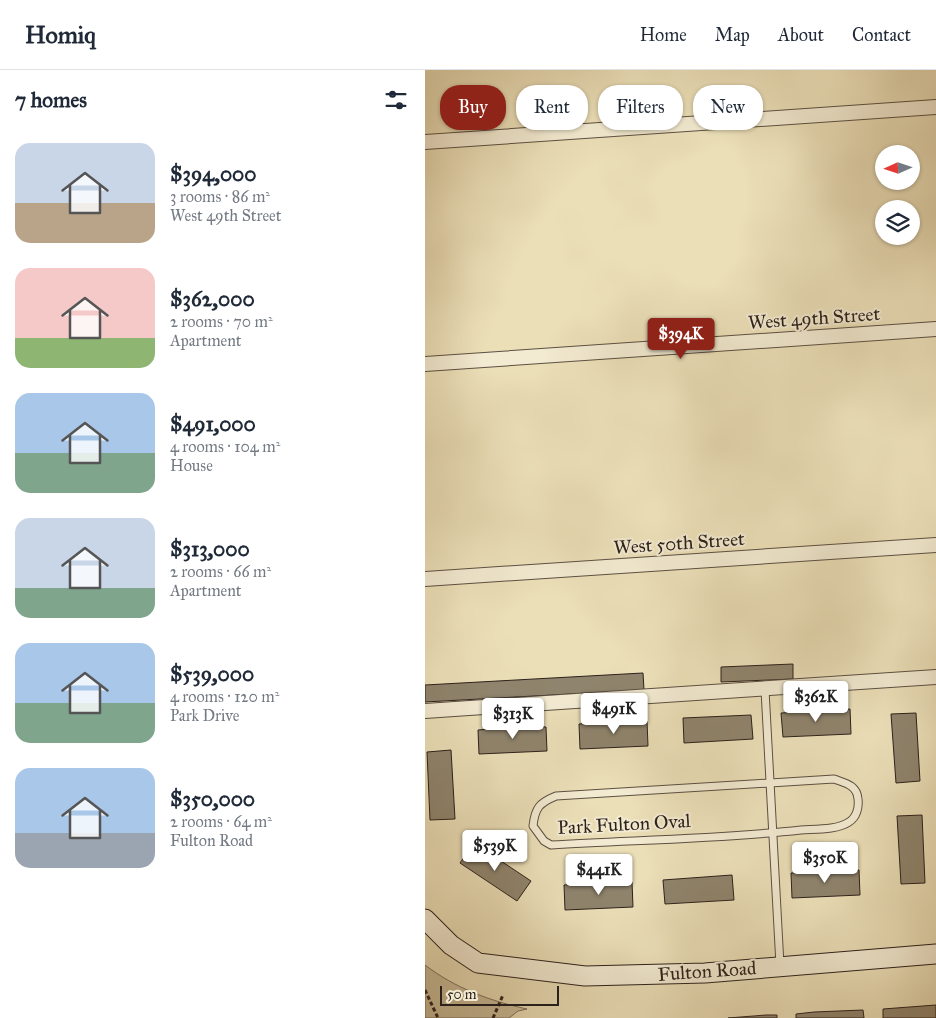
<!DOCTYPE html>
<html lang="en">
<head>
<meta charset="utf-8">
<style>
	:root { --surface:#fff; --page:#f2f2f3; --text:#1f2937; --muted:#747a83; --line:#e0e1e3; --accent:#8f2418 }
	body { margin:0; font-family:"IM FELL Great Primer",serif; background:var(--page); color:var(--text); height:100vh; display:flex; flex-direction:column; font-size:19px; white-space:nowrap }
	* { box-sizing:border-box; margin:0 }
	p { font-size:16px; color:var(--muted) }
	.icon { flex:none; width:28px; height:28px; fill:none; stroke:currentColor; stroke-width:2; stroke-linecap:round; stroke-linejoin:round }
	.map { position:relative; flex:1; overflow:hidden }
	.drawer { display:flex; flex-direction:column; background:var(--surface); width:425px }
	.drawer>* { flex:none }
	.top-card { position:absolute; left:15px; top:15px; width:420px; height:45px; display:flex; gap:10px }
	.needle { width:32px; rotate:267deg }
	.buttons { position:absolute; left:450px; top:75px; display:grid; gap:10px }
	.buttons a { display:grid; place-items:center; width:45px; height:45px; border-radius:50%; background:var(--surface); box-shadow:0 1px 4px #0004; font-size:25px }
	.scale { position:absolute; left:15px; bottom:12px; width:119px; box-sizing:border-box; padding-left:5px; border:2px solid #2c211b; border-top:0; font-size:14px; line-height:18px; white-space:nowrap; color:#2c211b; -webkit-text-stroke:4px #f2ead1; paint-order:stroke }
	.price { position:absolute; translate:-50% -42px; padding:0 11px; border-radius:5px; background:#fff; color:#222; font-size:16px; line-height:32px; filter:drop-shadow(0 1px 2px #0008) }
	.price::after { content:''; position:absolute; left:50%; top:30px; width:15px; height:11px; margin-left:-8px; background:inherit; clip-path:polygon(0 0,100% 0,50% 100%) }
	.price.selected { background:var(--accent); color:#fff }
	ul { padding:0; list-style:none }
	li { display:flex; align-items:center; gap:15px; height:125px; padding:0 15px }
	li span { display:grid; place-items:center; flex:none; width:140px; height:100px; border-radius:15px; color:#555 }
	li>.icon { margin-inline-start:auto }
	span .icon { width:60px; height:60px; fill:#fffc; stroke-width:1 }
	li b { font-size:21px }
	h2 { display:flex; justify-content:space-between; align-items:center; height:60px; padding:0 15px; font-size:21px }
	.pill { padding:0 18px; border-radius:20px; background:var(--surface); box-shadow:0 1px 4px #0004; font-size:18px; line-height:45px }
	.pill.selected { background:var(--accent); color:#fff }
	header { display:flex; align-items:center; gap:30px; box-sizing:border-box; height:70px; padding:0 25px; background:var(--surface); border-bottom:1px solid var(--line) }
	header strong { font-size:24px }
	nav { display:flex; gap:28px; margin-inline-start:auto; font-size:18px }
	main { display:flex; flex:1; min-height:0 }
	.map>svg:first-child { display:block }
	.green { fill:#cbbf9d; stroke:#7c705c }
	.building { fill:#8f846d; stroke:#2c211b }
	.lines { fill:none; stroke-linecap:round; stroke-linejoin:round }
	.service-casing { stroke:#5c5042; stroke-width:9 }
	.minor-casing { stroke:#5c5042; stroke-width:16 }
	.secondary-casing { stroke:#2c211b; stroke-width:21 }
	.path { stroke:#2c211b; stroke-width:3; stroke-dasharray:4 2.5; stroke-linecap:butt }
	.service { stroke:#f2ead1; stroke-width:7 }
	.minor { stroke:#f2ead1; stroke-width:14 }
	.secondary { stroke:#f2ead1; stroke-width:19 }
	.labels { text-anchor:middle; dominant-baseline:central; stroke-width:4; stroke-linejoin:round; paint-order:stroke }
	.street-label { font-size:19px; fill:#2c211b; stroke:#f2ead1 }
</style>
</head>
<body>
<header>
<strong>Homiq</strong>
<nav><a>Home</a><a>Map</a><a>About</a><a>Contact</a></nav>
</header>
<main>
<section class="drawer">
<h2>7 homes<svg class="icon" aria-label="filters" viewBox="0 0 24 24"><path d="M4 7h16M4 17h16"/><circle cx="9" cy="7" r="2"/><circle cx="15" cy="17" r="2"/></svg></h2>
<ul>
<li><span style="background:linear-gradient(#c9d6e8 60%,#b9a48a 0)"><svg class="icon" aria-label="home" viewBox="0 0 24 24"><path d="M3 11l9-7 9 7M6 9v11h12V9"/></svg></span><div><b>$394,000</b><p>3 rooms · 86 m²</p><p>West 49th Street</p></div></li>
<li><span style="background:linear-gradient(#f6c9c9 70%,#8fb573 0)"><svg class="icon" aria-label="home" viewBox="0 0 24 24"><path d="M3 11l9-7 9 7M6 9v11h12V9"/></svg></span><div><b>$362,000</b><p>2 rooms · 70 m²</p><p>Apartment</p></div></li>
<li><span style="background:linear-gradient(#a9c7e8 60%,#7fa58c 0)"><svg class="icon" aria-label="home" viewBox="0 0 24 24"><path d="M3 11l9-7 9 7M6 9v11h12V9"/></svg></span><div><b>$491,000</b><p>4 rooms · 104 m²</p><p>House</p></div></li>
<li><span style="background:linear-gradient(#c9d6e8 70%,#7fa58c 0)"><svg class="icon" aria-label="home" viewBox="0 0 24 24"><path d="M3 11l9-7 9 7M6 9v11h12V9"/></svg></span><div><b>$313,000</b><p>2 rooms · 66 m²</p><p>Apartment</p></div></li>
<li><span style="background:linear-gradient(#a9c7e8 60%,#7fa58c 0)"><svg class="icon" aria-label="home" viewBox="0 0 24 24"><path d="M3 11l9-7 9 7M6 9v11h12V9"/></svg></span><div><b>$539,000</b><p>4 rooms · 120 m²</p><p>Park Drive</p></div></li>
<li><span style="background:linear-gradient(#a9c7e8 65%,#9aa5b1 0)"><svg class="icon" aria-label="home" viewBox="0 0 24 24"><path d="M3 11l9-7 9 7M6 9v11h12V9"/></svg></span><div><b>$350,000</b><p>2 rooms · 64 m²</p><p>Fulton Road</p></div></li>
</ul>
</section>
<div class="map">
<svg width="511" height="948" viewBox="0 0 511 948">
	<rect width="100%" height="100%" fill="#ebdfb8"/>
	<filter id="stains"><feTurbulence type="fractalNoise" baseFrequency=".004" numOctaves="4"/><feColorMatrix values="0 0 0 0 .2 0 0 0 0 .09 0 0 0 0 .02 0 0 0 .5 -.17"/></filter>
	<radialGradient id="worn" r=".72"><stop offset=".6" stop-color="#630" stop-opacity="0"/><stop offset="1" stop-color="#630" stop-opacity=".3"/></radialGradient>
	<path class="green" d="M0,895c30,23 65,36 102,44l-9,2 -9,7h-84z"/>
	<g class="building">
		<path d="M368,594v15l-72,3v-15z"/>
		<path d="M218,603l1,17 -219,12v-17z"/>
		<path d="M425,639l1,25 -68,3 -2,-24z"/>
		<path d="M491,643l4,68 -24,2 -5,-69z"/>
		<path d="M326,645l2,24 -69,4 -1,-25z"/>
		<path d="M201,651h21l1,25 -68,3 -1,-25z"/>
		<path d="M100,656l21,1 1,24 -68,3 -1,-24z"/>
		<path d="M26,680l4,69 -25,1 -3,-68z"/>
		<path d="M497,745l3,68 -24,1 -4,-68z"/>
		<path d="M49,773l57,38 -14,20 -57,-38z"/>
		<path d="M434,800l1,25 -68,3 -1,-25z"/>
		<path d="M307,805l2,25 -69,4 -2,-24z"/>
		<path d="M185,812h22l1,25 -68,3 -1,-25z"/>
		<path d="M511,935v13h-53v-9z"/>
		<path d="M438,940l1,8h-68v-4l18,-2z"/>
		<path d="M341,945h11v3h-49z"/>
	</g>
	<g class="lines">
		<g class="service-casing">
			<g id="service">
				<path d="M340,620l15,275"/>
				<path d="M409,709c11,4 23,6 24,20 1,8 -1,18 -9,23 -12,8 -33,7 -48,8 -83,9 -167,10 -250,15l-7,-4 -11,-15c2,-18 6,-23 23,-30z"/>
			</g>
		</g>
		<g class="minor-casing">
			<g id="minor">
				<path d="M0,72l511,-35"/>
				<path d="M0,294l511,-35"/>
				<path d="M0,509l511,-34"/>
				<path d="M0,641l511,-34"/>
			</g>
		</g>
		<g class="secondary-casing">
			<path id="secondary" d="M0,849l26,26 27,18 107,13 120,-3 231,-19"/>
		</g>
		<g class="path">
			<path d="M0,920l13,28"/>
			<path d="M68,948l10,-23"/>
		</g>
		<use href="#service" class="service"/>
		<use href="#minor" class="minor"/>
		<use href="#secondary" class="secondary"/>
	</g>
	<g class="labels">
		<g class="street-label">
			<text transform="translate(389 248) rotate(-4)">West 49th Street</text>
			<text transform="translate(254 473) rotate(-4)">West 50th Street</text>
			<text transform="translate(199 754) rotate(-3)">Park Fulton Oval</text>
			<text transform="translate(282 901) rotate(-4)">Fulton Road</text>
		</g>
	</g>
	<rect width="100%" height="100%" filter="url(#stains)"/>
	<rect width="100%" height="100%" fill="url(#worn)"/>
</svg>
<div class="buttons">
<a><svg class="needle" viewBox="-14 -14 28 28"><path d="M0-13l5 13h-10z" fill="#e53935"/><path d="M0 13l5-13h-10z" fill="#747a83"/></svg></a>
<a><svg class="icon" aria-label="layers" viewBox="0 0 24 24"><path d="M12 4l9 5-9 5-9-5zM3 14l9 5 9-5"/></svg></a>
</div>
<div class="scale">50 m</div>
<b class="price selected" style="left:256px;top:290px">$394K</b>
<b class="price" style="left:391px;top:653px">$362K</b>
<b class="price" style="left:189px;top:665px">$491K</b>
<b class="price" style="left:88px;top:670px">$313K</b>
<b class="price" style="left:70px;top:802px">$539K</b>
<b class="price" style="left:400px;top:814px">$350K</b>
<b class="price" style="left:174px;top:826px">$441K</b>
<div class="top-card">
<a class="pill selected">Buy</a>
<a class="pill">Rent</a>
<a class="pill">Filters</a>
<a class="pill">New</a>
</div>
</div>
</main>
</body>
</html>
